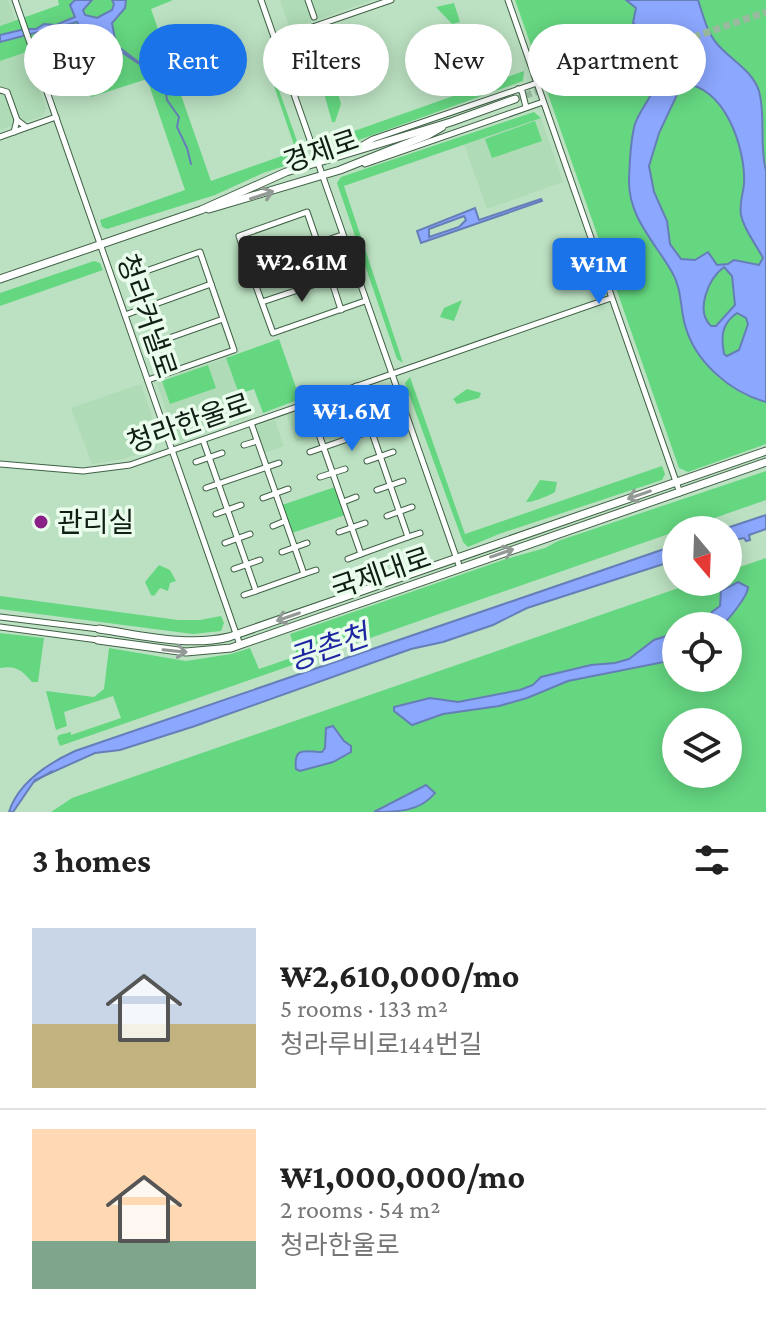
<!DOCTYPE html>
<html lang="en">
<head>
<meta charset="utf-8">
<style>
	:root { --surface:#fff; --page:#f6f6f6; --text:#222; --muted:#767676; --line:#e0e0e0; --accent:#1a73e8 }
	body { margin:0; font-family:"Crimson Pro","Noto Sans KR",serif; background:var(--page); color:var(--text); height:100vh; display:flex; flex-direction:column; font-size:30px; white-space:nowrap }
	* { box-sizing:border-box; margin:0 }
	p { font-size:26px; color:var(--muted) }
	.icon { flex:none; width:44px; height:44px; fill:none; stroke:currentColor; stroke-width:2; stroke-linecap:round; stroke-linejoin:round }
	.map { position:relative; height:812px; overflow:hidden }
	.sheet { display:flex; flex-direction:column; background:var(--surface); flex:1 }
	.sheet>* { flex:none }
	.hud { position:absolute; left:24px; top:24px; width:718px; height:72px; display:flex; gap:16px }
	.needle { width:52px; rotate:161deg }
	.controls { position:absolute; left:662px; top:516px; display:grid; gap:16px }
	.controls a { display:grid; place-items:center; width:80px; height:80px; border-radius:50%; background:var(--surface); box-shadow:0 4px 20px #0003; font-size:40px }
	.price { position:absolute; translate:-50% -68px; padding:0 18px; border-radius:8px; background:var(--accent); color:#fff; font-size:26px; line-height:52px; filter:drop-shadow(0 2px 4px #0008) }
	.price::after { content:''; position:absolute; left:50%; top:48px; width:24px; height:18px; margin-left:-12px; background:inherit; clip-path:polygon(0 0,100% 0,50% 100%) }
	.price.active { background:#222; color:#fff }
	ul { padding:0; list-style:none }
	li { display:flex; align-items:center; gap:24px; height:200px; padding:0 32px }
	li+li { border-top:2px solid var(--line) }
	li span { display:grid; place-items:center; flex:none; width:224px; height:160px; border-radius:0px; color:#555 }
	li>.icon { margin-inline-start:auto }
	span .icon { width:96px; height:96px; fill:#fffc; stroke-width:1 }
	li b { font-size:34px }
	h2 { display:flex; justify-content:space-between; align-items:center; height:96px; padding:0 32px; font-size:34px }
	.tag { padding:0 28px; border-radius:36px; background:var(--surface); box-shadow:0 4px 20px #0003; font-size:28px; line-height:72px }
	.tag.active { background:var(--accent); color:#fff }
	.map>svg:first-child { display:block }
	.built { fill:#afdbb6 }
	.green { fill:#65d781; fill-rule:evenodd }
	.water { fill:#8ba7fe; stroke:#667eb8; stroke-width:2; fill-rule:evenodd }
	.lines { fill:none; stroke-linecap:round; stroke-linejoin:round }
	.stream { stroke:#667eb8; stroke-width:2 }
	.major-tunnel { stroke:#9aba9f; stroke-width:7; stroke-dasharray:7 3.5; stroke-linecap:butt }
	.minor-casing { stroke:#406146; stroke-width:7 }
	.major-casing { stroke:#406146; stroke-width:9 }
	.minor { stroke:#fff; stroke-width:5 }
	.major { stroke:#fff; stroke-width:7 }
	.oneway { stroke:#939a95 }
	.poi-dot { fill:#8a2186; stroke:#eafded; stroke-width:3 }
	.labels { text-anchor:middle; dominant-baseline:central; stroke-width:7; stroke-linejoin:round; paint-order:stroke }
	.street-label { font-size:28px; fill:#101e13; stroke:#eafded }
	.poi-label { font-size:28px; fill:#101e13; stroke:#eafded; text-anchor:start }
	.water-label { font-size:30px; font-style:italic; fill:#1e26a2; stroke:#eafded }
</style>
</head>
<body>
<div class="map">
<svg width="766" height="812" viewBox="0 0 766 812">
	<rect width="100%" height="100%" fill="#bce1c2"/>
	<g class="built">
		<path d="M0,0h8l7,20 -15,6z"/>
		<path d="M280,0h93l-83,29z"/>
		<path d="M27,51l19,57 -3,8 -43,14v-69z"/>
		<path d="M541,118l22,64 -76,27 -23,-65z"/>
		<path d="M226,358l21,60 -66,23 -5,-2 -19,-55 2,-3z"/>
		<path d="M141,384l19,56 -4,8 -33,11 -31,5 -21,-56z"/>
		<path d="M305,409l3,3 8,23 -20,7 -9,-27z"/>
		<path d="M275,420l9,26 -20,7 -8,-24 1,-3z"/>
	</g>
	<g class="green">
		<path d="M58,0h115l-22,9 60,172 85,-30 -24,-71 3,-1 27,76 -2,6 -37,12 -48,22 -108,34 -5,-2 -2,-7 85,-30 -38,-111 -56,18 -21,-60 -70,24v-35l59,-21z"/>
		<path d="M515,0h251v444l-78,28 -9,-4z"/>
		<path d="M454,3l6,19 -8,2 -16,-17z"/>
		<path d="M524,71l-1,10 -192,69 -6,-3 -2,-5z"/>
		<path d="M337,89l4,15 -6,18h-3l-8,-29z"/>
		<path d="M534,112l7,6 -197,68 59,177 -6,-4 -60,-176 4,-6z"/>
		<path d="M535,121l7,20 -50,17 -7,-19z"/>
		<path d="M94,261l6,2 3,7 -103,36v-13z"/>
		<path d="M462,300l-8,21 -14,-4 4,-9z"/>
		<path d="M279,339l21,60 -37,14 -9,-24 -15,5 -13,-36z"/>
		<path d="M208,365l8,23 -46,16 -8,-23z"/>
		<path d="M410,377l55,157 197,-68 3,8 -3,6 -163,54 -31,13 -5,-5 -58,-159z"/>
		<path d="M467,389l14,4 -2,5 -22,6 -4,-5z"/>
		<path d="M766,471v29l-706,246 -3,-8 2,-3 12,-3v3l50,-17 -8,-22 -49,16 3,14 -11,4 -10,-39 48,6 10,-8 5,-41 77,13 45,-7 19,-6 9,21 38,-13 -7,-22 216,-75 39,-11 13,-7z"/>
		<path d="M540,480l17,2 -2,10c-4,3 -24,11 -29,10z"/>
		<path d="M335,487l10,28 -53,18 -10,-28z"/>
		<path d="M766,558v254h-715l21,-14 624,-216h32v-11zM676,626h52v52h-52zM676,722h52v52h-52z"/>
		<path d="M159,565l11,5 6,11 -6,2 -2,8 -8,-3 -6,8 -3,-1 -6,-13z"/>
		<path d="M0,596l178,24h22l21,-4 3,7 -3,8 -28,3 -193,-25z"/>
		<path d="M0,633l44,5 -6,44h-6c-10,-12 -16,-17 -32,-14z"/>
	</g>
	<g class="water">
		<path d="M75,0h17l-9,10 2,5 12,3 15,-8 2,-6 -2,-4h14l-1,8 -13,15 4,22 37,28 -39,-26 -5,-13 -26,-2 -6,-10 -77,20v-7l25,-6h11l8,-5 12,1 19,-8 -5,-12z"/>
		<path d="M626,0h72c5,15 9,33 20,45 13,15 34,25 41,46 7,26 0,53 7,80v231c-36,-10 -71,-40 -81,-77 -5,-18 -3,-36 -13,-53 -18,-31 -44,-55 -43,-93 1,-17 1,-38 6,-55 7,-20 24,-33 24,-55 0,-19 -10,-37 -26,-46l3,-15zM682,84c42,0 64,64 62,100 -1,11 -5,19 -3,31 3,15 15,29 22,43l-4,7 -25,-5 -6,4 -11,1 -9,-13 -13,8 -14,-1 -11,-15 -3,-23 -13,-29 -5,-26 10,-33zM724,267l8,9 3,29 -19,21h-5c-16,-15 -3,-47 13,-59zM737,313l9,5 2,6 -9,26 -12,6 -3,-2c-3,-17 -3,-30 13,-41z"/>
		<path d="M541,199l1,2 -121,42 -4,-12 58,-23 4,12zM464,216l2,4 -7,7 -30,10v-8z"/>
		<path d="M766,515v14l-17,6 1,5 -4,1 -2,-3 -16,3v-11h-7z"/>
		<path d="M676,545v15l-149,48 -34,17 -50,17 -32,7 -216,77 -75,24 -25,3 -60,27 -22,32h-4c9,-29 40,-49 66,-61z"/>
		<path d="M738,582l10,5c0,9 -19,32 -27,39h-15l6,-14 8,-6 1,-15z"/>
		<path d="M676,633l-2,27 -106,21 -41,17 -28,8 -56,8 -31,11 -18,-14v-4l36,-9 28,4 62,-12 13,-5 8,-8 50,-12 24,-2 14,-4 25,-19z"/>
		<path d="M333,726l11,15 7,5v6l-18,10 -33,9 -4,-2c-3,-24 11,-17 26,-17l3,-4 1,-20z"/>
		<path d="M426,785l9,8c-15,19 -39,19 -61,19z"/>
	</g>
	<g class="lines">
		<g class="stream">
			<path d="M153,72l11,8 3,20 12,17 -2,10 10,21 4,16"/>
			<path d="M34,782l18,-11"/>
		</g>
		<path class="major-tunnel" d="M515,99l251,-87"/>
		<g class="minor-casing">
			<g id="minor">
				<path d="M15,0l225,645"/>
				<path d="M261,0l199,568"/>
				<path d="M308,0l6,17"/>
				<path d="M508,0l172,493"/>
				<path d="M275,40l116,-40"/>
				<path d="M518,89l4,2 4,16"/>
				<path d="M0,90l7,2 10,28"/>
				<path d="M14,132l3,-12 9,7"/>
				<path d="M0,137l56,-20"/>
				<path d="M357,148l16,-9 164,-56"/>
				<path d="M365,164l178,-62"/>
				<path d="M342,235l-93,32 24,66 92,-32"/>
				<path d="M249,267l-10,-31 68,-24 11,32"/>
				<path d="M262,302l69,-23 10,31"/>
				<path d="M143,308l-11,-32 68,-24 11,32"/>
				<path d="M125,315l86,-31 23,66 -86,30"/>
				<path d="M166,373l-11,-30 68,-24"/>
				<path d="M308,403l53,151 47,-17 -52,-151"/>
				<path d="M363,404l12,-4"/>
				<path d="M203,440l53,151 48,-17 -53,-151"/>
				<path d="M244,445l13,-4"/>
				<path d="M310,452l75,-26"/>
				<path d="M367,461l26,-9"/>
				<path d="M196,462l26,-9"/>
				<path d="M0,464l83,7 47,-6 481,-167"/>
				<path d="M320,477l25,-8"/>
				<path d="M206,488l73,-25"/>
				<path d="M377,490l26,-9"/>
				<path d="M263,498l25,-9"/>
				<path d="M343,502l13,-5"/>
				<path d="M216,514l25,-9"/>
				<path d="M387,516l25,-9"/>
				<path d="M273,526l12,-5"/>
				<path d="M339,532l26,-9"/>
				<path d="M408,537l12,-4"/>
				<path d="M225,543l25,-9"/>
				<path d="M282,552l25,-9"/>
				<path d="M348,559l13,-5"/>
				<path d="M234,569l26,-9"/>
				<path d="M304,574l12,-4"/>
				<path d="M244,595l12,-4"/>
				<path d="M0,617l99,12"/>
				<path d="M0,627l98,13"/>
			</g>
		</g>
		<g class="major-casing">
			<g id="major">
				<path d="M209,209l131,-39 88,-35 14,-8"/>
				<path d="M0,279l201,-69 85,-38 165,-50 64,-23"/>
				<path d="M99,629c42,6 88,18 130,8l537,-186"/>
				<path d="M98,640l88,12 45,-4 535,-186"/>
			</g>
		</g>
		<use href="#minor" class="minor"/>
		<use href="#major" class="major"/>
	</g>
	<defs><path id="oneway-shaft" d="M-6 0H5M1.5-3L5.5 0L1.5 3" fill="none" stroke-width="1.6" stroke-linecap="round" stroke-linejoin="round" transform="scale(2)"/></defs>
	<g class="oneway">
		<use href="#oneway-shaft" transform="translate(262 195) rotate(-18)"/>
		<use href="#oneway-shaft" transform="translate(639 495) rotate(161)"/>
		<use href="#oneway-shaft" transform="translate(502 553) rotate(-19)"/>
		<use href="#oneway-shaft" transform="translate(288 617) rotate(161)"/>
		<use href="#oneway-shaft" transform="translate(175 651) rotate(6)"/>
	</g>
	<circle class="poi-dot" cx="41" cy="522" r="8"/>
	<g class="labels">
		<g class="street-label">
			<text transform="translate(321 151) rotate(-19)">경제로</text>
			<text transform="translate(147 316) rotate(71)">청라커낼로</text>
			<text transform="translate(189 423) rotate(-19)">청라한울로</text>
			<text transform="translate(381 573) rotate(-19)">국제대로</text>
		</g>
		<g class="poi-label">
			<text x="57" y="522">관리실</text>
		</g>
		<g class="water-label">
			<text transform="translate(328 647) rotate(-19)">공촌천</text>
		</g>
	</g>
</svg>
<div class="controls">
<a><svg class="needle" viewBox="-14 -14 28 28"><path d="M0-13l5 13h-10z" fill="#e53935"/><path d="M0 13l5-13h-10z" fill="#767676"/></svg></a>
<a><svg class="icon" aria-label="locate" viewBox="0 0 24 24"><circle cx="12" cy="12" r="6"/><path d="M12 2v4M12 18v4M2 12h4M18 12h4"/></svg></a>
<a><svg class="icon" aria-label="layers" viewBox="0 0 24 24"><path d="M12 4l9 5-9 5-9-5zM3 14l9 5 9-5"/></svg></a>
</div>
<b class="price active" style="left:302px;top:304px">₩2.61M</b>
<b class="price" style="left:599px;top:306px">₩1M</b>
<b class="price" style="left:352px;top:453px">₩1.6M</b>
<div class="hud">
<a class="tag">Buy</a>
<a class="tag active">Rent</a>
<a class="tag">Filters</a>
<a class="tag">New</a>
<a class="tag">Apartment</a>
</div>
</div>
<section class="sheet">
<h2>3 homes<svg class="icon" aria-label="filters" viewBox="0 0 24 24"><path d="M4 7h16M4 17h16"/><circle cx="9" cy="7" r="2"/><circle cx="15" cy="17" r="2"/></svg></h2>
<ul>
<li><span style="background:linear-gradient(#c9d6e8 60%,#c2b280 0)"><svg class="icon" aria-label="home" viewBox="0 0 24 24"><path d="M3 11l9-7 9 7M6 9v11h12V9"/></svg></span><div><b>₩2,610,000/mo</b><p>5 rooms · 133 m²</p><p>청라루비로144번길</p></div></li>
<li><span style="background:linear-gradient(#ffd9b3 70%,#7fa58c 0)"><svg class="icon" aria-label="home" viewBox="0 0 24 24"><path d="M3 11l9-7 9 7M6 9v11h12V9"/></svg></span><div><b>₩1,000,000/mo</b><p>2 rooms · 54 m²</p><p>청라한울로</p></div></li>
</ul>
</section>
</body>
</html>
